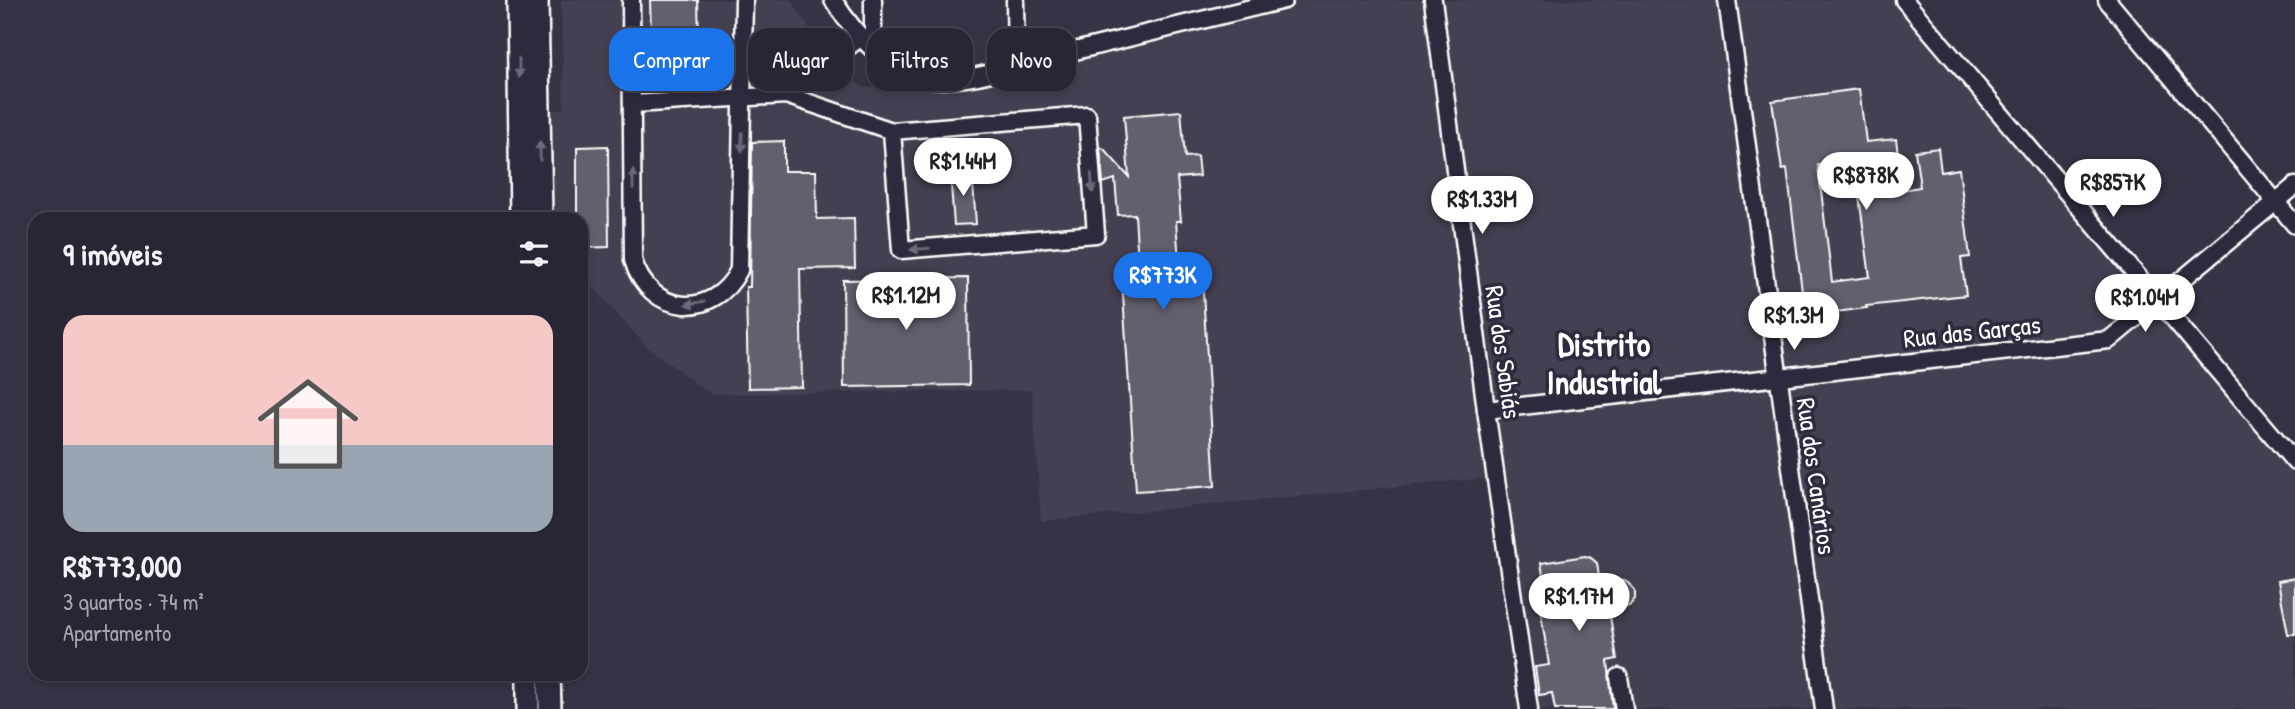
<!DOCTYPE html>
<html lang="pt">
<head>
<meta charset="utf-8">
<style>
	:root { --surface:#292634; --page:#312e3c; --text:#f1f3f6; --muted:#a5a5ac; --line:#45434f; --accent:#1a73e8 }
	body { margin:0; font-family:"Patrick Hand",sans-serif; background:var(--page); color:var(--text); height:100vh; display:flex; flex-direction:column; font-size:26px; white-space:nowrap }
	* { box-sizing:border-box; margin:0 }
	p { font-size:23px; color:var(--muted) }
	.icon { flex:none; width:38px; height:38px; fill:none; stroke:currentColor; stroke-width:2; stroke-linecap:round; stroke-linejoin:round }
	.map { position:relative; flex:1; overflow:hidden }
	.sheet { position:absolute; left:28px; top:212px; width:560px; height:469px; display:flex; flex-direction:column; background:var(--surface); border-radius:21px; box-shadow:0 4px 10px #0003,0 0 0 2px var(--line) }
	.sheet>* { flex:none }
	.hud { position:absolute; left:609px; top:28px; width:665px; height:63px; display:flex; gap:14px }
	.price { position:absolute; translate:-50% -60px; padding:0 16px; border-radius:24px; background:#fff; color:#222; font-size:23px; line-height:46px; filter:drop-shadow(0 2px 4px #0008) }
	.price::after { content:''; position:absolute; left:50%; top:42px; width:21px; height:16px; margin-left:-10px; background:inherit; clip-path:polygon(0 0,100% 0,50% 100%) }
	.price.active { background:var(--accent); color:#fff }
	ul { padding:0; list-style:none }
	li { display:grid; align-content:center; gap:14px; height:371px; padding:0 35px }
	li+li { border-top:2px solid var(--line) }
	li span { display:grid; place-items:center; height:217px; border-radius:21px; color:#555 }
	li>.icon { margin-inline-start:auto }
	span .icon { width:126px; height:126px; fill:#fffc; stroke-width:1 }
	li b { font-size:30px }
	h2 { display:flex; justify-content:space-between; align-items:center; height:84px; padding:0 35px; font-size:30px }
	.pill { padding:0 24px; border-radius:21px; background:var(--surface); box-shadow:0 4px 10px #0003,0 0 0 2px var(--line); font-size:24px; line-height:63px }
	.pill.active { background:var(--accent); color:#fff }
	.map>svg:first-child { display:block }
	.built { fill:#444051 }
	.building { fill:#635f6d; stroke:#fff; stroke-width:2; fill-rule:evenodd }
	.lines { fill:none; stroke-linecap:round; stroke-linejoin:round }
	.minor-casing { stroke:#fff; stroke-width:21 }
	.major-casing { stroke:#fff; stroke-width:26 }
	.minor { stroke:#2f2a3d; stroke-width:16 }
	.major { stroke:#2f2a3d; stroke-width:21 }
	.oneway { fill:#6d6a77 }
	.labels { text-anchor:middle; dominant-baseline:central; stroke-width:7; stroke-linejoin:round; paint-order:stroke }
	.street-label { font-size:26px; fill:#fff; stroke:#2f2a3d }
	.district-label { font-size:33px; font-weight:bold; fill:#fff; stroke:#2f2a3d }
</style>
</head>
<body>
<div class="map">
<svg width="2295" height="709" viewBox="0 0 2295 709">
	<rect width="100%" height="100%" fill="#373345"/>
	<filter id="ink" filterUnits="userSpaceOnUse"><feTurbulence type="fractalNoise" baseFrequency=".0143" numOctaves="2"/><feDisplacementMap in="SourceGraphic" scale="14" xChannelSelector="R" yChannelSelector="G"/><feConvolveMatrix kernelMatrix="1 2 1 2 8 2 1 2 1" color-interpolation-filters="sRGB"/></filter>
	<g filter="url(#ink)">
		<path class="built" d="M561,0h231l29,49 21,22 23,17 93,-9 326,-79h620l391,462v247h-766l-33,-232 -455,44 -9,-131 -322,4 -64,-48 -65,-72v-55h-26l-24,-107 33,-3z"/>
		<g class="building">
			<path d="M650,0h48l1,43h-6v21l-41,1z"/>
			<path d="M1859,89l7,53 30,-3 3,23 -13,2 3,28 31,-5 -5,-36 23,-3 3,24 18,-3 11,88 -9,1 5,37 -100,11 1,2 -62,8 -18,-147 -5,1 -10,-69zM1854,160l16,117 -38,5 -14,-117z"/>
			<path d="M1181,111l4,46 12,-1 2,20 -22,2 4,43h-5l3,40 22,-1 14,226 -79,5 -15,-226 17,-1 -3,-50 -17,1 -3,-36 -12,4 -3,-36 4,2 25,28 -5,-61z"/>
			<path d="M784,141v30h32l1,48 37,-1 1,50 -55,1 2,118 -54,1 -2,-101h4l2,-145z"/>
			<path d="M608,146l1,101 -28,1v-29h-4v-72z"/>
			<path d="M972,170l4,54 -22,1 -4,-53z"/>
			<path d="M968,278l1,107 -125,2 -1,-107z"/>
			<path d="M1585,556l6,2 6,5 3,21 25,-4 10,10v9l-6,7 -20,4 8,49 -9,2 5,48h-58l-3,-16 -13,2 -4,-28 14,-2 -12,-77 8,-1 -4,-24z"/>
			<path d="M2295,578v56h-7l-10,-53z"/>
		</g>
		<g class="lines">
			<g class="minor-casing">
				<g id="minor">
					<path d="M631,0l2,260c16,55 80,61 106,10l5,-270"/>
					<path d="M833,0c21,33 51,69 92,78 34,8 91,-12 125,-21 78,-19 156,-38 234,-57"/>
					<path d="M873,0v49"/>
					<path d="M1015,0l1,66"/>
					<path d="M1433,0l53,410 43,299"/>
					<path d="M1727,0l97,709"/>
					<path d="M1904,0l391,462"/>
					<path d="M2107,0l188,225"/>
					<path d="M786,95l75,-58"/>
					<path d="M633,104l153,-9 106,36 195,-16 9,119 -195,16 -9,-119"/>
					<path d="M1486,410l623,-70 186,-154"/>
					<path d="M1619,677l5,32"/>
				</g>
			</g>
			<g class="major-casing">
				<g id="major">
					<path d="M518,0l3,219"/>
					<path d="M537,0l4,219"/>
					<path d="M528,674v35"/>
					<path d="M549,674l1,35"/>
				</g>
			</g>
			<use href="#minor" class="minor"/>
			<use href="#major" class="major"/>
		</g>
		<defs><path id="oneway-solid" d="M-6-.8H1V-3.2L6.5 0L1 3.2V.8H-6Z" transform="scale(1.75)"/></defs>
		<g class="oneway">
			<use href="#oneway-solid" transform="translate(519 68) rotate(89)"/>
			<use href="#oneway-solid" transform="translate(742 142) rotate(91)"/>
			<use href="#oneway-solid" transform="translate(540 151) rotate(-91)"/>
			<use href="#oneway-solid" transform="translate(633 179) rotate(-90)"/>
			<use href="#oneway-solid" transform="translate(1092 183) rotate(86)"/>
			<use href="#oneway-solid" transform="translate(920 249) rotate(175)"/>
			<use href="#oneway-solid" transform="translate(695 303) rotate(170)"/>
		</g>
	</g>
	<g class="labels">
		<g class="street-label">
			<text transform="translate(1972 331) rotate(-6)">Rua das Garças</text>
			<text transform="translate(1504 352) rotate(82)">Rua dos Sabiás</text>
			<text transform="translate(1817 476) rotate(82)">Rua dos Canários</text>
		</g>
		<g class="district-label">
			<text x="1604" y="344">Distrito<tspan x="1604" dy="38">Industrial</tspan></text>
		</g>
	</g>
</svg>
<b class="price" style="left:963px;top:198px">R$1.44M</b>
<b class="price" style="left:1866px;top:212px">R$878K</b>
<b class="price" style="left:2113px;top:219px">R$857K</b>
<b class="price" style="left:1482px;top:236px">R$1.33M</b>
<b class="price active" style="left:1163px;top:312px">R$773K</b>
<b class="price" style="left:906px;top:332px">R$1.12M</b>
<b class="price" style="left:2145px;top:334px">R$1.04M</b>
<b class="price" style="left:1794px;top:352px">R$1.3M</b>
<b class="price" style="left:1579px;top:633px">R$1.17M</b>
<div class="hud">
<a class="pill active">Comprar</a>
<a class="pill">Alugar</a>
<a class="pill">Filtros</a>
<a class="pill">Novo</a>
</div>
<section class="sheet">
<h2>9 imóveis<svg class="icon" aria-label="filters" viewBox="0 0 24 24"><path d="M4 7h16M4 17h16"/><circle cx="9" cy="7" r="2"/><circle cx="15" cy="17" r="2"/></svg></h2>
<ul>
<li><span style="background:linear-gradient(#f6c9c9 60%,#9aa5b1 0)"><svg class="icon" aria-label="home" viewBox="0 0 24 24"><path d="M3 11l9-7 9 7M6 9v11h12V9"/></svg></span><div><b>R$773,000</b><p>3 quartos · 74 m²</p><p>Apartamento</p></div></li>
</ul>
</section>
</div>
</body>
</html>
